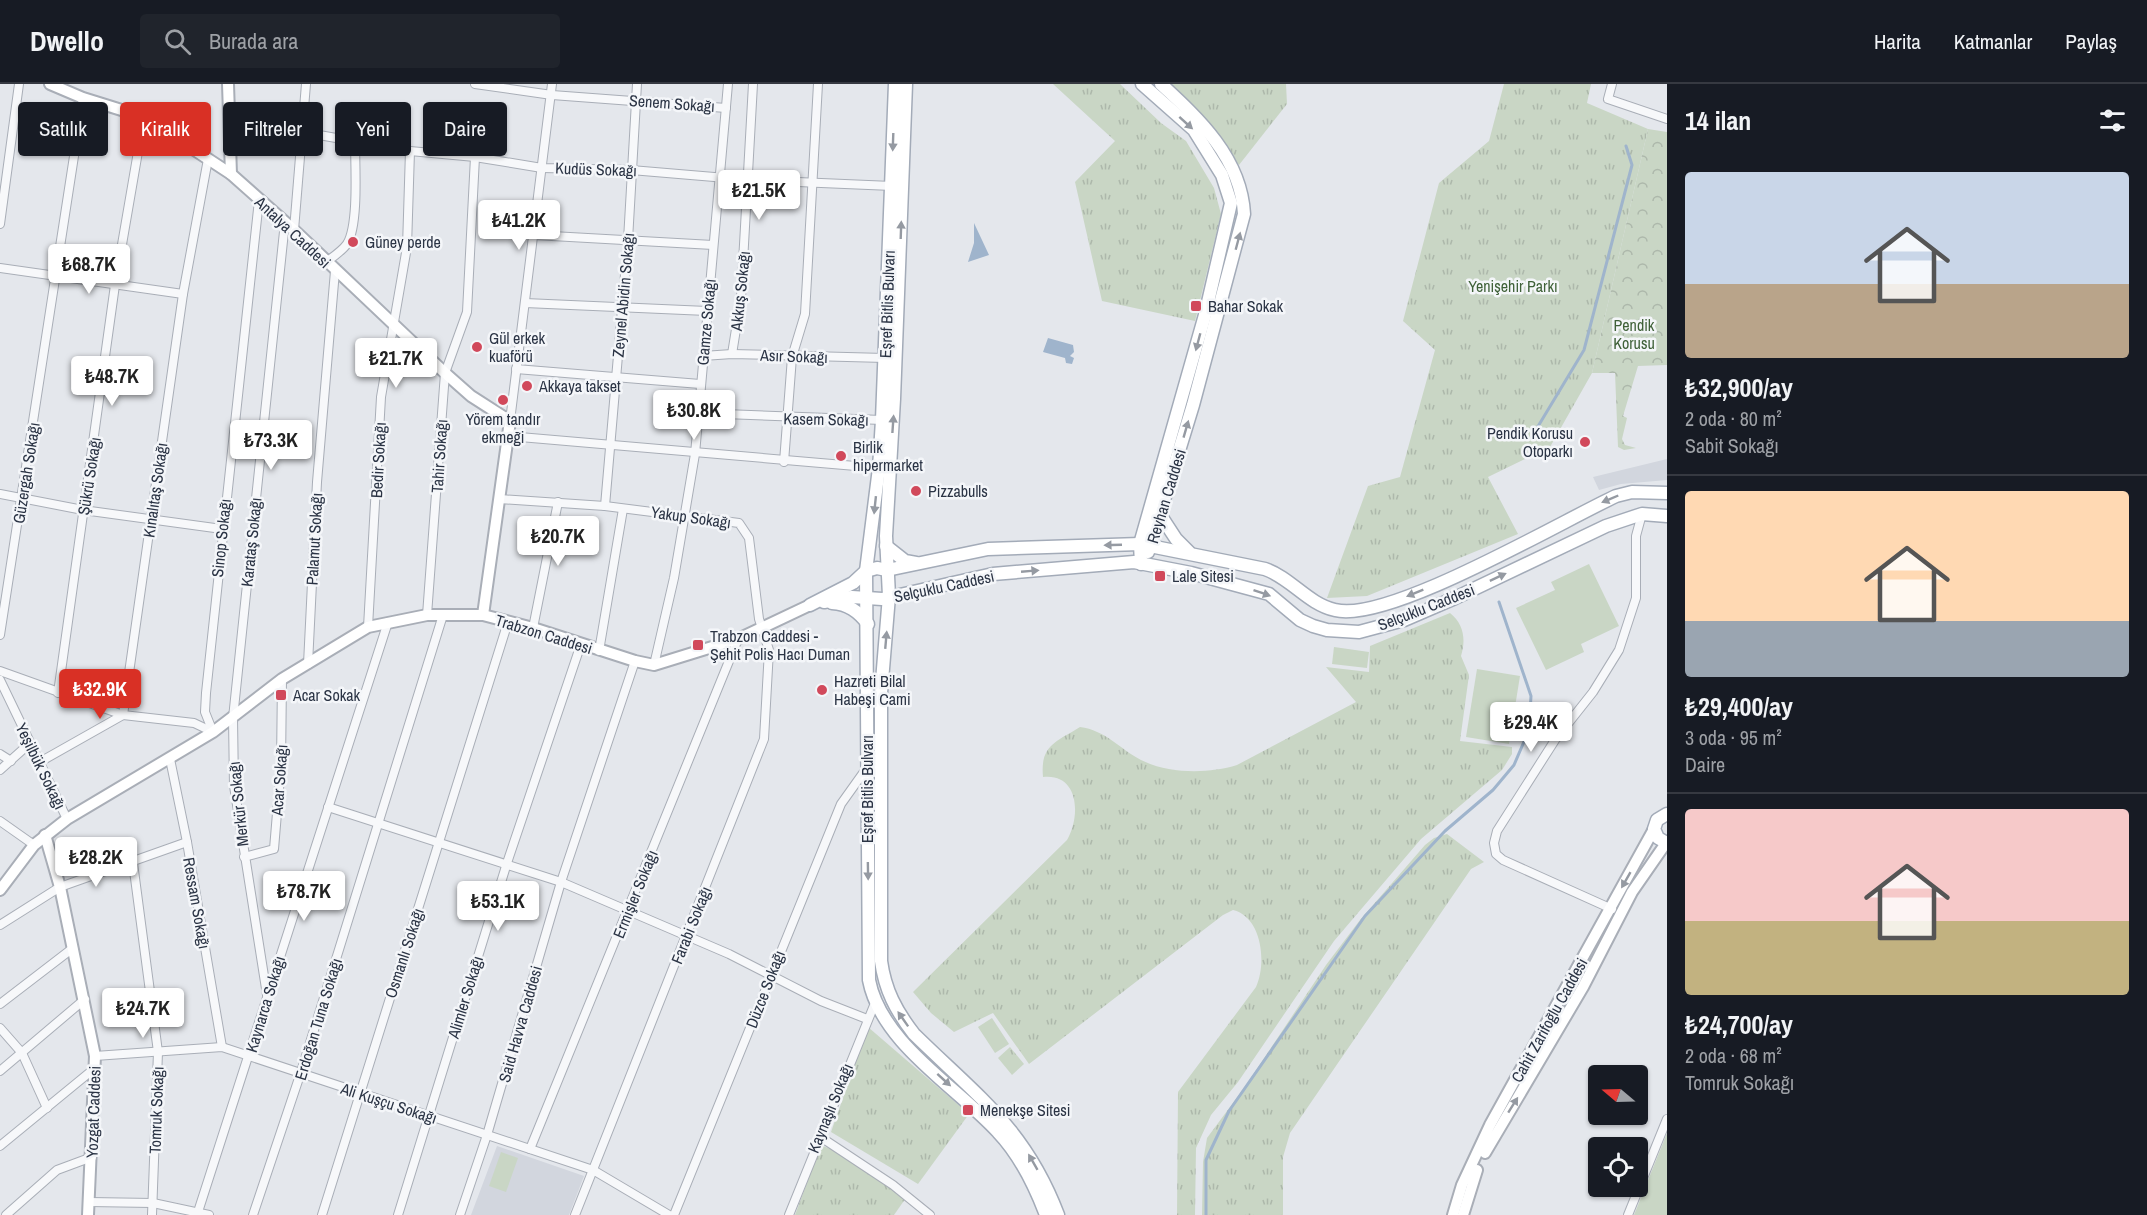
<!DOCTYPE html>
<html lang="tr">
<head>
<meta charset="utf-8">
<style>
	:root { --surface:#171b24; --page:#20242c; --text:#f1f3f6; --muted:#9ea1a6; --line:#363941; --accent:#d93025 }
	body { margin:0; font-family:"Archivo Narrow",sans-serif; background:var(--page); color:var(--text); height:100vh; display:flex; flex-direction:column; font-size:22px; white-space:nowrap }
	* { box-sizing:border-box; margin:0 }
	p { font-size:20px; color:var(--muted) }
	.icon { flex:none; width:33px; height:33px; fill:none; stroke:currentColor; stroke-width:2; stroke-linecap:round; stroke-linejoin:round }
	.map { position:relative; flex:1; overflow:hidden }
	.panel { display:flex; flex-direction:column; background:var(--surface); width:480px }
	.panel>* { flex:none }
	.guide { position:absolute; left:18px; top:18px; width:570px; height:54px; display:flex; gap:12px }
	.needle { width:39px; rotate:289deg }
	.controls { position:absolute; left:1588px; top:981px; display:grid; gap:12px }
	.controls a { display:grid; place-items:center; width:60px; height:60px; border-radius:6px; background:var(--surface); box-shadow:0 2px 4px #0004; font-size:30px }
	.price { position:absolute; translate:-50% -51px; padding:0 14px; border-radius:6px; background:#fff; color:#222; font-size:20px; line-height:39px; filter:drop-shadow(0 2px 3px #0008) }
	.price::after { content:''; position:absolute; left:50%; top:36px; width:18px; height:14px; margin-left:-9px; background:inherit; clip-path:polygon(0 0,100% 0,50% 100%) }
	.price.on { background:var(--accent); color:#fff }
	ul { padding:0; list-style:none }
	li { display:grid; align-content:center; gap:12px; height:318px; padding:0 18px }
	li+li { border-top:2px solid var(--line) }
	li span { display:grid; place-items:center; height:186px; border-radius:6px; color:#555 }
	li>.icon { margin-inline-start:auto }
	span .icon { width:108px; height:108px; fill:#fffc; stroke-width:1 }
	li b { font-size:26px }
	h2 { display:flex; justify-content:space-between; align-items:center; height:72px; padding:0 18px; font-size:26px }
	.tag { padding:0 21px; border-radius:6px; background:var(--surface); box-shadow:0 2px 4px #0004; font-size:21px; line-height:54px }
	.tag.on { background:var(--accent); color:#fff }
	header { display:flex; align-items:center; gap:36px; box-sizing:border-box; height:84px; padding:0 30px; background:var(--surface); border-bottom:2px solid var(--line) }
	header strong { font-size:28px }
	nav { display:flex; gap:33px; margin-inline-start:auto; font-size:21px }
	.search { width:420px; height:54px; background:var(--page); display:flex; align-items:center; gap:15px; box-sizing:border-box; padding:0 21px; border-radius:6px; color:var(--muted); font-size:22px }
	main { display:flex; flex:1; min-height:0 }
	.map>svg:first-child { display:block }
	.built { fill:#d2d6de }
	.grass { fill:url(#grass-tufts) }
	.forest { fill:url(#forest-crowns) }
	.pitch { fill:#c9d6c5 }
	.water { fill:#9fb4cc }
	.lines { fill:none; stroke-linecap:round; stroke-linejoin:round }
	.stream { stroke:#9fb4cc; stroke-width:3 }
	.street-casing { stroke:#a9aeb7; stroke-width:10 }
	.secondary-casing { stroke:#a9aeb7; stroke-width:14 }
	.primary-casing { stroke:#a3abb8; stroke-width:15 }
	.street { stroke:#f7f8fa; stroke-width:8 }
	.secondary { stroke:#fff; stroke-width:10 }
	.primary { stroke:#fff; stroke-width:12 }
	.oneway { fill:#959aa2 }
	.poi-dot { fill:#d1495b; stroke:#f4f6f9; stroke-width:2 }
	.labels { text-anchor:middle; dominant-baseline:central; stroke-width:5; stroke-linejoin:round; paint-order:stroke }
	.street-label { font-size:16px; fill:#2b3445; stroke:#f4f6f9 }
	.poi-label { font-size:16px; fill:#2b3445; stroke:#f4f6f9; text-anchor:start }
	.park-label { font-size:16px; fill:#3f6138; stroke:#f4f6f9 }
</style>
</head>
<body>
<header>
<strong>Dwello</strong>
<div class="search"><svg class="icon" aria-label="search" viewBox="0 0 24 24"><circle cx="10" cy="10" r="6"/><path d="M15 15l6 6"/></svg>Burada ara</div>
<nav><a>Harita</a><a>Katmanlar</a><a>Paylaş</a></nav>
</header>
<main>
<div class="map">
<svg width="1667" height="1131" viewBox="0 0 1667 1131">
	<defs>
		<pattern id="grass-tufts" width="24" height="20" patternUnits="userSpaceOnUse" patternTransform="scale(1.5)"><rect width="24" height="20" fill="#c9d6c5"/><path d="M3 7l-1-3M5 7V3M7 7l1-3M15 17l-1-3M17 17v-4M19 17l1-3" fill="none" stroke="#adb8ab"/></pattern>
		<pattern id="forest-crowns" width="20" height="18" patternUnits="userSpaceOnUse" patternTransform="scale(1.5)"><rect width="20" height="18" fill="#c9d6c5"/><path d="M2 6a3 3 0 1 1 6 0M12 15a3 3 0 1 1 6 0" fill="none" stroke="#adb8ab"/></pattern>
	</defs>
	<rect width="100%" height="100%" fill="#e4e7ec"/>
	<g class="built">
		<path d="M1667,375v21l-46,4 -22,6 -6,-13z"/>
		<path d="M497,1062l87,30 -15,39h-98z"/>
	</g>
	<g class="grass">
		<path d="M1053,0h67l41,39 25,18 28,47 7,26 -26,107 -93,-20 -27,-119 40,-41z"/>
		<path d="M1171,0h115l1,20 -48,61z"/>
		<path d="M1504,0h87l-4,19 61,26 -56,244 -42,74 -62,30 30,57 -151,62 -40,2 41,-112 32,-9 35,-127 -32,-29 36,-138 50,-42z"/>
		<path d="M1450,529c14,11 16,27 11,43l8,19 -9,66 52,6v7l-10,16 -81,69 -87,102 -96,141 -27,33 -15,33 -1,67h-18l1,-123 78,-105c11,-24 6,-70 -23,-77l-10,5 -194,149 -36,-51 -39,19 -23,-19 -18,-21 154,-152c14,-24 12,-67 -24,-63 -3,-32 13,-35 37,-50 25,3 40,22 61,33 28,14 67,14 96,5l119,-63 -30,-35 43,5 1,-26z"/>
		<path d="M1447,750l37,28 -13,7 -181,264 -7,24v58h-81l1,-53 4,-24 40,-54 79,-119 34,-45 65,-75 9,-7z"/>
		<path d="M868,943l101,87 -51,70 -87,-52z"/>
		<path d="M1010,963l14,17 -12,11 -14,-17z"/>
		<path d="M821,1061l32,14 55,36 -14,20h-99z"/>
	</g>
	<path class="forest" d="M1648,45l19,3v233l-29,1 -15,50 4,2 -5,21 3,6 11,3 -12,2 -6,-3 -3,-74h-23z"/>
	<g class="pitch">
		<path d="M1589,480l30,62 -38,18 3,8 -38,18 -30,-62 39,-18 -4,-8z"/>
		<path d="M1334,563l35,5 -2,16 -35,-4z"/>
		<path d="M1477,585l43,7 -11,68 -43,-7z"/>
		<path d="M992,934l17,26 -14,9 -17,-26z"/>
		<path d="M1667,1049v82h-33z"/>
		<path d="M501,1068l17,6 -12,34 -17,-6z"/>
	</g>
	<g class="water">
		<path d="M974,139l15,32 -21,7 6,-19z"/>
		<path d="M1048,254l25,7 1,7 -4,4 4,2 -2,6 -6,-1 -1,-5 -22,-6z"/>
	</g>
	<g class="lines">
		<g class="stream">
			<path d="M1531,354l53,-88 48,-185 -6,-19"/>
			<path d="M1206,1131v-55l23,-49 136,-195 80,-85 48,-41 21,-25 15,-35 2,-34 -32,-94"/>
		</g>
		<g class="street-casing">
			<g id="street">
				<path d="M475,0l77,11 174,13"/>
				<path d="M1612,0l-4,15 59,20"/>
				<path d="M302,48l108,19 65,6 67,11 89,2 119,10 142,6"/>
				<path d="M0,140l19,-140"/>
				<path d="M294,146l12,-146"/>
				<path d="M534,151l179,10"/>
				<path d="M326,178c7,-5 16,-11 21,-18 12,-19 8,-79 8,-103"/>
				<path d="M0,184l183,26"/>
				<path d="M525,219l182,8"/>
				<path d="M732,270l9,-56 12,-214"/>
				<path d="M703,272l29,-2 153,4"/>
				<path d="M516,285l184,15"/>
				<path d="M697,329l185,7"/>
				<path d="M510,337l42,-337"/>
				<path d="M508,352l371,32"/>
				<path d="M784,378l8,-105 13,-43 13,-230"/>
				<path d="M0,410l83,16 139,19"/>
				<path d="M499,415l106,7 134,17 10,15 10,81 10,31 -5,89 -189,476"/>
				<path d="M605,422l23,-266 9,-156"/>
				<path d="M427,531l18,-242 22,-61 8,-155"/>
				<path d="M368,543l13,-230 26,-150 3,-96"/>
				<path d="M533,544l25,-126"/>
				<path d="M0,551l83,-537"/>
				<path d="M599,567l24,-142"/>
				<path d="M308,580l9,-182 18,-211"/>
				<path d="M654,581l20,-87 21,-124 33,-370"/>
				<path d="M0,587l123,44 71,8 19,9"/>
				<path d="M0,596l67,139"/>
				<path d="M58,609l57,-408 29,-168"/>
				<path d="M213,648l-8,-20 1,-19 53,-493"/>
				<path d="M0,670l11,7"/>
				<path d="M170,675l17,83 35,205"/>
				<path d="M38,679l85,-48 60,-421 25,-135"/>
				<path d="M0,686l29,-26"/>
				<path d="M328,723l233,75 168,72 92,47 46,18"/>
				<path d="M0,737l34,24"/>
				<path d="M244,773l30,-8 7,-84 1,-86"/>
				<path d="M133,779l25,189 -6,163"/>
				<path d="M1612,825l-109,-49 -7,-6 -2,-11 3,-12 58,-91 38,-48 26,-42 17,-52v-62l6,-22"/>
				<path d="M0,841l60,-38 127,-45"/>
				<path d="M267,911l-33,-209 -1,-68 52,-496"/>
				<path d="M0,920l73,-56"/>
				<path d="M0,944l22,25 25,55"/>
				<path d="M95,972l127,-9 371,123 76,45"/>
				<path d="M0,987l85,-72"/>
				<path d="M819,1052l74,49 37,30"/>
				<path d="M0,1062l95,-78"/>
				<path d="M530,1065l208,-510"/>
				<path d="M89,1118l64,1 56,12"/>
				<path d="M6,1131l51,-45 35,-13"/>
				<path d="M197,1131l191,-593"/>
				<path d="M253,1131l47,-140 143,-460"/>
				<path d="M322,1131l186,-593"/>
				<path d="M398,1131l109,-352 74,-219"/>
				<path d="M460,1131l27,-80 74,-253 74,-221"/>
				<path d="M674,1131l167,-411 25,-35 15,-1"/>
				<path d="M789,1131l86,-212"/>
				<path d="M1628,1131l39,-96"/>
			</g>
		</g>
		<g class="secondary-casing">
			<g id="secondary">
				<path d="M50,0l33,14 61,19 87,57 63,56 151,143 26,23 39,25 -27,194"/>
				<path d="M228,0l3,90"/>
				<path d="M45,751l15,52 35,169 -7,159"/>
				<path d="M0,806l34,-45 33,-26 146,-87 69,-53 86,-52 59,-12h56l50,13 102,33 19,4 84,-26 72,-34"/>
				<path d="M1485,1069l98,-166 49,-95 34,-49"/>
				<path d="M1453,1131l9,-30 28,-60 164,-296"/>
				<path d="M1463,1131l14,-45"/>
			</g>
		</g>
		<g class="primary-casing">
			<g id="primary">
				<path d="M895,0l-13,336 -3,48 -13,103 3,409c12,63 88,107 129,152 22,23 37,54 48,83"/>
				<path d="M906,0l-12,315 -8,137 3,60 -8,97v268c4,29 15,50 33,73 63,62 111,94 144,181"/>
				<path d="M1161,432l15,23 13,13"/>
				<path d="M886,462l19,15 11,2"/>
				<path d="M1148,468l45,-147 51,-191c-3,-56 -45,-95 -83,-130"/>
				<path d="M1141,480l-1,-20 65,-229 26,-112 -9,-28 -28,-45 -52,-46"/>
				<path d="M824,518l28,-5 30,2 111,-25 141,-12 57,11 78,21 31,26 13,6 14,4 32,2 45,-12 51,-22 151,-72 36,-12 25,2"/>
				<path d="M832,519c16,1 26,8 36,21"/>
				<path d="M810,521l43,-22 13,-12 11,-3 10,2 101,-21 152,-5 125,25c26,9 43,35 70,41 52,14 225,-88 281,-114l16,-4 35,1"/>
				<path d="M1667,730l-10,6 -3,9 4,9 9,5"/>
			</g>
		</g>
		<use href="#street" class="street"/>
		<use href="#secondary" class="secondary"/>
		<use href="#primary" class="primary"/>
	</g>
	<defs><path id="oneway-solid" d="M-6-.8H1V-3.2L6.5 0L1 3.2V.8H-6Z" transform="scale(1.5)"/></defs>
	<g class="oneway">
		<use href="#oneway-solid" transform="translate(1186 39) rotate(42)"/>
		<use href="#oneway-solid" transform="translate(893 58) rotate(92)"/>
		<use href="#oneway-solid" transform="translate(901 146) rotate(-88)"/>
		<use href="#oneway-solid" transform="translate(1238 157) rotate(-75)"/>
		<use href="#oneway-solid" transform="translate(1198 258) rotate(105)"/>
		<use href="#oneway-solid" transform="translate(893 340) rotate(-86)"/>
		<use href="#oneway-solid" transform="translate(1186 345) rotate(-74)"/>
		<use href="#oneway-solid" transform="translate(1610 415) rotate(157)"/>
		<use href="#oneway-solid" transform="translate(875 421) rotate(96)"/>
		<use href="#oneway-solid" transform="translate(1113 461) rotate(178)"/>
		<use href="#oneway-solid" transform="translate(1030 487) rotate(-5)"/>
		<use href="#oneway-solid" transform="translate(1498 493) rotate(-25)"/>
		<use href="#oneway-solid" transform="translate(1262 509) rotate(19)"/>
		<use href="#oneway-solid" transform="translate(1415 509) rotate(158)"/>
		<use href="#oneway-solid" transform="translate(886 556) rotate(-85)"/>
		<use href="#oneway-solid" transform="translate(868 787) rotate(89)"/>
		<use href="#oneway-solid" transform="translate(1626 796) rotate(120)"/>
		<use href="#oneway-solid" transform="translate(903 935) rotate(-125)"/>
		<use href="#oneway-solid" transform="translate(944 996) rotate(42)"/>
		<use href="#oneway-solid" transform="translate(1513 1021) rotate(-58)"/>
		<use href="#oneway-solid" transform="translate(1033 1078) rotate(-120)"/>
	</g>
	<g class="poi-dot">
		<circle cx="353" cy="158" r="6"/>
		<rect x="1190" y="216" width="12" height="12" rx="3"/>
		<circle cx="477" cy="263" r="6"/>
		<circle cx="527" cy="302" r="6"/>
		<circle cx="503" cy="316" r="6"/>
		<circle cx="1585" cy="358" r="6"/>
		<circle cx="841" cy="372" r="6"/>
		<circle cx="916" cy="407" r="6"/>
		<rect x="1154" y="486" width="12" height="12" rx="3"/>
		<rect x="692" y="555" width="12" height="12" rx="3"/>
		<circle cx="822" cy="606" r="6"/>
		<rect x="275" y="605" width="12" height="12" rx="3"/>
		<rect x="962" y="1020" width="12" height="12" rx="3"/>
	</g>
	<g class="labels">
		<g class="street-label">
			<text transform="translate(672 19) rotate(4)">Senem Sokağı</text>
			<text transform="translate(596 85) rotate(2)">Kudüs Sokağı</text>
			<text transform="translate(293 148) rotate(43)">Antalya Caddesi</text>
			<text transform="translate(740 207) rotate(-84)">Akkuş Sokağı</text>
			<text transform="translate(623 211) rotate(-85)">Zeynel Abidin Sokağı</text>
			<text transform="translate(887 220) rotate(-88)">Eşref Bitlis Bulvarı</text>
			<text transform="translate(706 238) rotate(-85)">Gamze Sokağı</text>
			<text transform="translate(794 272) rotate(2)">Asır Sokağı</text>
			<text transform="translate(826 335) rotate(1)">Kasem Sokağı</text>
			<text transform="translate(439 372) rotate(-86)">Tahir Sokağı</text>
			<text transform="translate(378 376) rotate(-87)">Bedir Sokağı</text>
			<text transform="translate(26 389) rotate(-81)">Güzergah Sokağı</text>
			<text transform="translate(89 392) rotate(-81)">Şükrü Sokağı</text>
			<text transform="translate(155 406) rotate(-82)">Kınalıtaş Sokağı</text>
			<text transform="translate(1166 412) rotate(-73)">Reyhan Caddesi</text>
			<text transform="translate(691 433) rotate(8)">Yakup Sokağı</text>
			<text transform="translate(221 454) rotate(-84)">Sinop Sokağı</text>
			<text transform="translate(314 455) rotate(-87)">Palamut Sokağı</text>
			<text transform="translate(251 458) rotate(-84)">Karataş Sokağı</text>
			<text transform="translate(944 502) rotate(-12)">Selçuklu Caddesi</text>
			<text transform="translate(1426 523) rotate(-21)">Selçuklu Caddesi</text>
			<text transform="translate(544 550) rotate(17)">Trabzon Caddesi</text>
			<text transform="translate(41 682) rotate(64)">Yeşilbük Sokağı</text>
			<text transform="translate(279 696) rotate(-86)">Acar Sokağı</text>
			<text transform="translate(867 705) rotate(-90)">Eşref Bitlis Bulvarı</text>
			<text transform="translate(238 720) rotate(-96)">Merkür Sokağı</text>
			<text transform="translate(635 810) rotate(-68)">Ermişler Sokağı</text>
			<text transform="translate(197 819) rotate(80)">Ressam Sokağı</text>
			<text transform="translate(691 841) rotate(-68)">Farabi Sokağı</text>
			<text transform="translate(404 869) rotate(-72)">Osmanlı Sokağı</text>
			<text transform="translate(765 905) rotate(-69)">Düzce Sokağı</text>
			<text transform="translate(465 913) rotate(-73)">Alimler Sokağı</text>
			<text transform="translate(265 920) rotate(-73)">Kaynarca Sokağı</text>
			<text transform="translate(318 935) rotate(-73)">Erdoğan Tuna Sokağı</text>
			<text transform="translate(1549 936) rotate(-61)">Cahit Zarifoğlu Caddesi</text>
			<text transform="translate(520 940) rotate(-74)">Said Havva Caddesi</text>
			<text transform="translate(389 1019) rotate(18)">Ali Kuşçu Sokağı</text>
			<text transform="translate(830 1024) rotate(-68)">Kaynaşlı Sokağı</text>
			<text transform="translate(156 1026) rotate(-88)">Tomruk Sokağı</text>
			<text transform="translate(93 1028) rotate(-88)">Yozgat Caddesi</text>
		</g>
		<g class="poi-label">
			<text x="365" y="158">Güney perde</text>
			<text x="1208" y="222">Bahar Sokak</text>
			<text x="489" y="254">Gül erkek<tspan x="489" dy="18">kuaförü</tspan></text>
			<text x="539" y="302">Akkaya takset</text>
			<text x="503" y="335" text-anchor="middle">Yörem tandır<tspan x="503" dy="18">ekmeği</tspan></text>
			<text x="1573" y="349" text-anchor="end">Pendik Korusu<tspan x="1573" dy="18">Otoparkı</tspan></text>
			<text x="853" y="363">Birlik<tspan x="853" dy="18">hipermarket</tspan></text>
			<text x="928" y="407">Pizzabulls</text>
			<text x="1172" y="492">Lale Sitesi</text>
			<text x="710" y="552">Trabzon Caddesi -<tspan x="710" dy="18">Şehit Polis Hacı Duman</tspan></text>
			<text x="834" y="597">Hazreti Bilal<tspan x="834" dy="18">Habeşi Cami</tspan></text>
			<text x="293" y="611">Acar Sokak</text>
			<text x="980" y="1026">Menekşe Sitesi</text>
		</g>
		<g class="park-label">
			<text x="1513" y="202">Yenişehir Parkı</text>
			<text x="1634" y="241">Pendik<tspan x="1634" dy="18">Korusu</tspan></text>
		</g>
	</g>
</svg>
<div class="controls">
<a><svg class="needle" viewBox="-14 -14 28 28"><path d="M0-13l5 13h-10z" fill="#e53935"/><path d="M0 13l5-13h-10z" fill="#9ea1a6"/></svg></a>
<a><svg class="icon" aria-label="locate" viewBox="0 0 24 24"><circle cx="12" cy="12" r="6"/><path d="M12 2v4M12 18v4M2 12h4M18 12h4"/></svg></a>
</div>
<b class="price" style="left:759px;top:137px">₺21.5K</b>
<b class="price" style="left:519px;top:167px">₺41.2K</b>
<b class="price" style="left:89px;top:211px">₺68.7K</b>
<b class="price" style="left:396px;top:305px">₺21.7K</b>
<b class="price" style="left:112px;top:323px">₺48.7K</b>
<b class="price" style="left:694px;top:357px">₺30.8K</b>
<b class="price" style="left:271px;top:387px">₺73.3K</b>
<b class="price" style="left:558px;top:483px">₺20.7K</b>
<b class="price on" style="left:100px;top:636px">₺32.9K</b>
<b class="price" style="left:1531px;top:669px">₺29.4K</b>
<b class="price" style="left:96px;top:804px">₺28.2K</b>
<b class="price" style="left:304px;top:838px">₺78.7K</b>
<b class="price" style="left:498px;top:848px">₺53.1K</b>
<b class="price" style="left:143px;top:955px">₺24.7K</b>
<div class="guide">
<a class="tag">Satılık</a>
<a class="tag on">Kiralık</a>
<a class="tag">Filtreler</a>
<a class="tag">Yeni</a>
<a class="tag">Daire</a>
</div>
</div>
<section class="panel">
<h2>14 ilan<svg class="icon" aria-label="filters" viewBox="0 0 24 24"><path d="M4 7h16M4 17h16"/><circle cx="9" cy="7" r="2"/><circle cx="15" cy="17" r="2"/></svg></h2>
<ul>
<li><span style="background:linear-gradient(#c9d6e8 60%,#b9a48a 0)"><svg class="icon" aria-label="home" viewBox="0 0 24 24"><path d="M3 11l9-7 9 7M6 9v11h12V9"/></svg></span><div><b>₺32,900/ay</b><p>2 oda · 80 m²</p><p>Sabit Sokağı</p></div></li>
<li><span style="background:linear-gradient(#ffd9b3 70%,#9aa5b1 0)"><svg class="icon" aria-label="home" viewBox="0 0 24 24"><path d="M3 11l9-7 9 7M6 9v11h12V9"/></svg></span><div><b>₺29,400/ay</b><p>3 oda · 95 m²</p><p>Daire</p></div></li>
<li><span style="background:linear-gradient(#f6c9c9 60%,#c2b280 0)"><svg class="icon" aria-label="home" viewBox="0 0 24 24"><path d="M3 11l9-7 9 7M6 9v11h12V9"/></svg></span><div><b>₺24,700/ay</b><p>2 oda · 68 m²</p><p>Tomruk Sokağı</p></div></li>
</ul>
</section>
</main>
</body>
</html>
